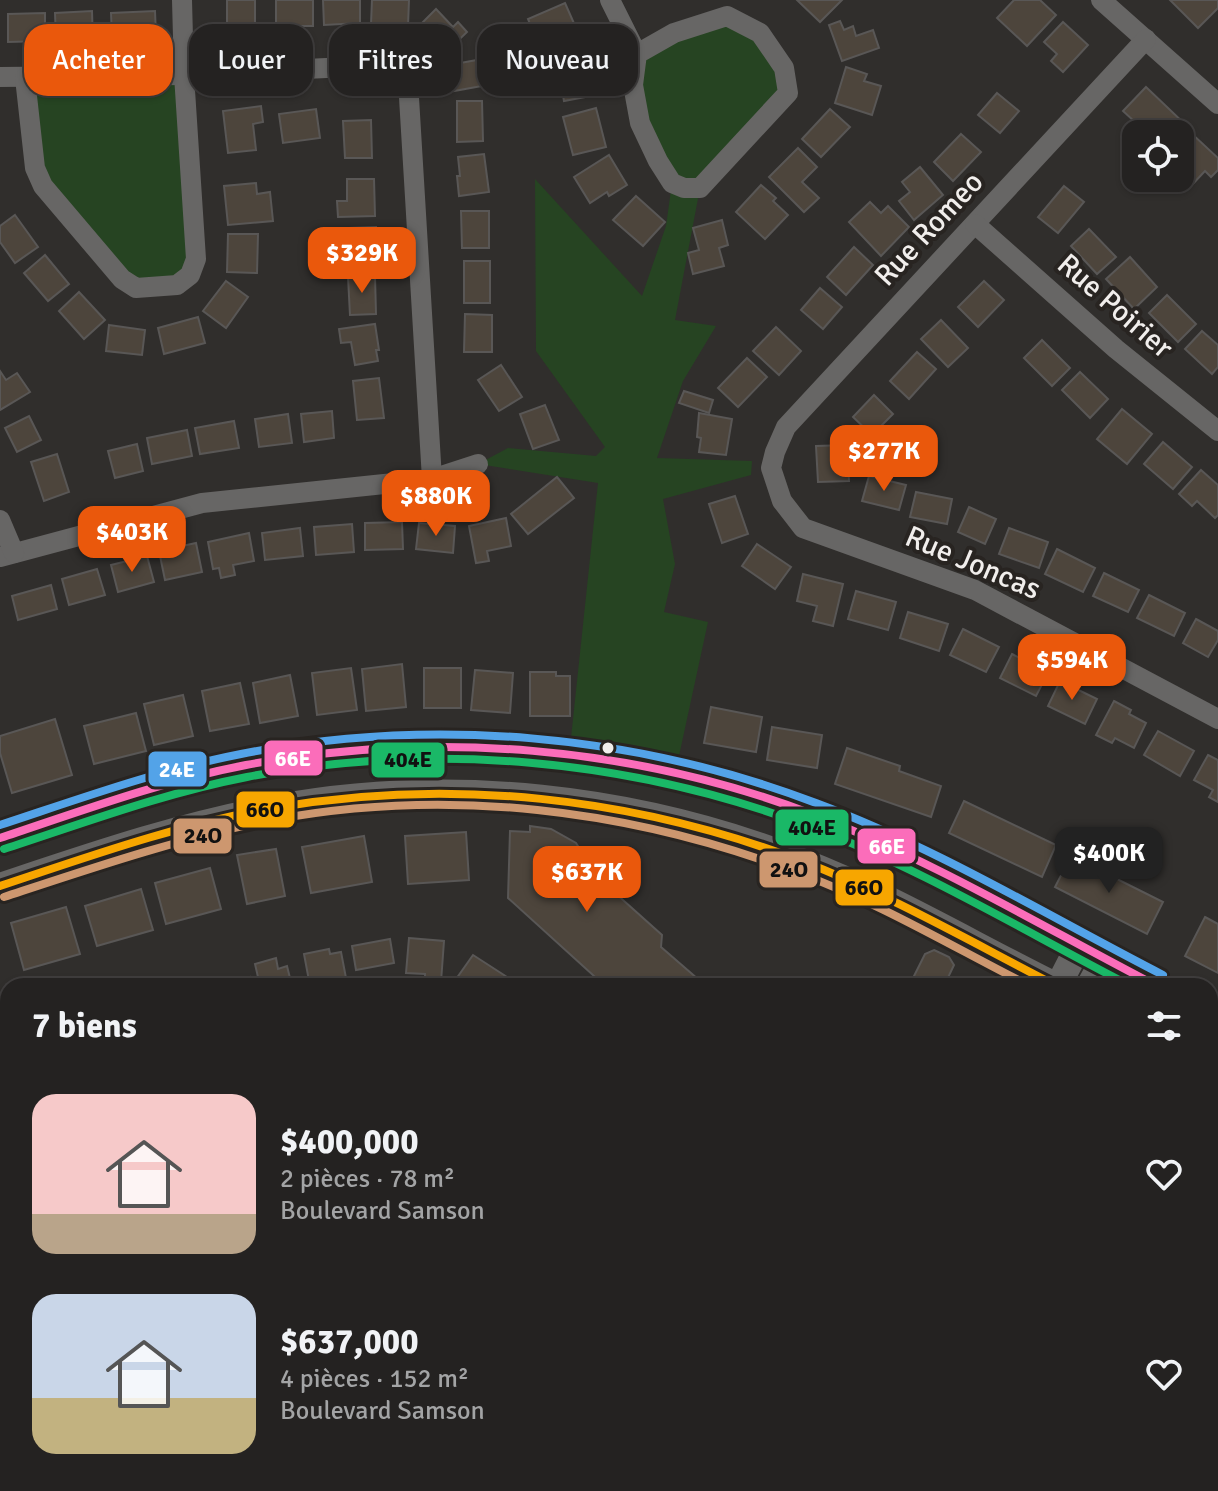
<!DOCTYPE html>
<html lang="fr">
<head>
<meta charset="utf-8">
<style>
	:root { --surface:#242221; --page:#2c2a2a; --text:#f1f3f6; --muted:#a3a4a5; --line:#413f3f; --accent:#ea580c }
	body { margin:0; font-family:Signika,sans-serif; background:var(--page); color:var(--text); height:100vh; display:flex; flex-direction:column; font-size:30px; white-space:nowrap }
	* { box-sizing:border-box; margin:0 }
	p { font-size:26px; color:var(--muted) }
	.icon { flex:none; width:44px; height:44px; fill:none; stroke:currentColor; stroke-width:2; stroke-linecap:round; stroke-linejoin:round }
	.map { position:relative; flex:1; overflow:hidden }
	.details { position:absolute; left:0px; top:978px; width:1218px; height:514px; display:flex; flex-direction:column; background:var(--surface); border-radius:24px 24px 0 0; box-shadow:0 2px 6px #0004,0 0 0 2px var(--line) }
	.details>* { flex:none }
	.guide { position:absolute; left:24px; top:24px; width:800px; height:72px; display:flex; gap:16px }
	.fabs { position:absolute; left:1122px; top:120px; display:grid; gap:16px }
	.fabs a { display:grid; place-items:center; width:72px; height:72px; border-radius:16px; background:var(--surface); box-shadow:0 2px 6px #0004,0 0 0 2px var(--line); font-size:40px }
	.price { position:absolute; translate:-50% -68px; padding:0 18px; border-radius:16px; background:var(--accent); color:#fff; font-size:26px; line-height:52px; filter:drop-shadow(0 2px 4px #0008) }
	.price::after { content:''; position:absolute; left:50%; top:48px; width:24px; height:18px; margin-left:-12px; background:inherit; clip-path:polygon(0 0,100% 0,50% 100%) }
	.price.current { background:#222; color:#fff }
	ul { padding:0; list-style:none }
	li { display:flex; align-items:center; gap:24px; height:200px; padding:0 32px }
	li span { display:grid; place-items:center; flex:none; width:224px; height:160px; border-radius:24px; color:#555 }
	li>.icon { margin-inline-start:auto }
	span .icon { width:96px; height:96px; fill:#fffc; stroke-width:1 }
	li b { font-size:34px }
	h2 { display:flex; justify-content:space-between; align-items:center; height:96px; padding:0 32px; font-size:34px }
	.tag { padding:0 28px; border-radius:24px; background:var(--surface); box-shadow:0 2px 6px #0004,0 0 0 2px var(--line); font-size:28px; line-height:72px }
	.tag.current { background:var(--accent); color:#fff }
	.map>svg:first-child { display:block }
	.green { fill:#264422 }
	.building { fill:#4d453c; stroke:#595756; stroke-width:2 }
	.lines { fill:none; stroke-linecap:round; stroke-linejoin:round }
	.minor { stroke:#676665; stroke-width:20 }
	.tertiary { stroke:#676665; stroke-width:26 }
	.bus-1-casing { stroke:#282421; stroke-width:14 }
	.bus-2-casing { stroke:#282421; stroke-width:14 }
	.bus-3-casing { stroke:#282421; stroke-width:14 }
	.bus-4-casing { stroke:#282421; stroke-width:14 }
	.bus-5-casing { stroke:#282421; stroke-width:14 }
	.bus-1 { stroke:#fb6dba; stroke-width:8 }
	.bus-2 { stroke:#1ab867; stroke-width:8 }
	.bus-3 { stroke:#53a3e8; stroke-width:8 }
	.bus-4 { stroke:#f7a600; stroke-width:8 }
	.bus-5 { stroke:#cd976f; stroke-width:8 }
	.bus-dot { fill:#f1eeec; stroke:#282421; stroke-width:3 }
	.labels { text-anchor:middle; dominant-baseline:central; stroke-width:8; stroke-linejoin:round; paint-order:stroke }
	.street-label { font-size:30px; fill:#f1eeec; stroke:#282421 }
	.line-badge { stroke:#282421; stroke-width:3 }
	.badge-label { font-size:22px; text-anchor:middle; font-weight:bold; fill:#fff }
	.pale-badge-label { font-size:22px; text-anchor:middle; font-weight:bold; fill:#111 }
</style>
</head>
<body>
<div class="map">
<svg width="1218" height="1491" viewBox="0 0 1218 1491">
	<rect width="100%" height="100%" fill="#302e2c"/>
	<g class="green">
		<path d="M727,16l33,17 28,60 -88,95 -25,132 41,6 -33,55 -26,77 95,3 -1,14 -88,24 12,65 -11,48 44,10 -29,134 -108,-18 27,-255 -120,-19 30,-16 88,8 9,-9 -69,-96 -1,-172 107,117 24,-70 6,-43 -32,-60 -3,-69z"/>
		<path d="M184,75l6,200 -54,13 -93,-102 -18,-108z"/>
	</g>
	<g class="building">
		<rect x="227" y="0" width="28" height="28"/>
		<rect x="276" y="0" width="37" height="26"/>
		<path d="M323,0h37v23l-36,2z"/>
		<path d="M372,0h37l-1,26 -37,-2z"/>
		<path d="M797,0h45l-22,22z"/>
		<path d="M1014,0h26l16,15 -29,31 -30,-28z"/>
		<path d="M1170,0h48v8l-20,20z"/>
		<path d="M565,3l15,34 -24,10 -2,-5 -14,6 -12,-29z"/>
		<path d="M436,9l17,18 5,-5 9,10 -24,23 -26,-27z"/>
		<path d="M92,11l1,32h-19v-4l-18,1 -1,-27z"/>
		<path d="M155,11l1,25 -44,2 -1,-25z"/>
		<path d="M45,13v28l-37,1v-28z"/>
		<path d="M840,21l4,9 9,-4 3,10 17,-6 6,18 -37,13 -13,-36z"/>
		<path d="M1063,22l25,23 -25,27 -12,-11 6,-7 -13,-12z"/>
		<path d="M584,57l7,39 -27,5 -7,-39z"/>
		<path d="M488,58l5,26 -39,7 -5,-26z"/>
		<path d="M846,67l21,7 -3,7 17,5 -9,29 -37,-12z"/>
		<path d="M1146,87l42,40 -8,9v-2h-32l-25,-23z"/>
		<path d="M997,93l22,18 -19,22 -22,-18z"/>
		<path d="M457,101h25l1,40 -26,1z"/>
		<path d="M261,106l2,16 -10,2 3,26 -28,3 -5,-42z"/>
		<path d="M596,108l10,39 -33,8 -10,-38z"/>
		<path d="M316,109l4,29 -37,5 -4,-29z"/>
		<path d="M830,109l20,18 -29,30 -19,-18z"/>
		<path d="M371,120l1,38h-27l-2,-37z"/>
		<path d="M1191,133l27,25v12l-7,7 -6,-6 -16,17 -10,-10 1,-33z"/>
		<path d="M961,134l20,18 -28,29 -19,-19z"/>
		<path d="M798,148l19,19 -15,15 17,16 -15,14 -35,-35z"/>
		<path d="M484,154l5,38 -30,4 -2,-20h3l-2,-19z"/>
		<path d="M609,155l18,30 -18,11 -2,-4 -17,11 -16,-26z"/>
		<path d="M920,167l23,28 -29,25 -15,-19 11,-9 -8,-10z"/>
		<path d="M347,179h27l1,37 -37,1 -1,-16h10z"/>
		<path d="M256,183l1,11 13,-2 3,29 -45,4 -4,-39z"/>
		<path d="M761,185l15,13 -3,3 15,14 -23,24 -29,-27z"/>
		<path d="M1064,186l20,16 -26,31 -20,-16z"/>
		<path d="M636,196l29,26 -22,24 -30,-26z"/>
		<path d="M870,202l11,11 7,-7 21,21 -28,29 -32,-34z"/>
		<path d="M461,211h28v37h-27z"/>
		<path d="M15,215l23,32 -23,16 -15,-21v-16z"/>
		<path d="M722,220l6,25 -9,3 5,18 -31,8 -5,-21 11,-3 -6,-22z"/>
		<path d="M376,227l1,38h-27l-1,-37z"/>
		<path d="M1089,229l27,28 -19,17 -26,-28z"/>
		<path d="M228,234h30l-1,39 -30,-1z"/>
		<path d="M854,247l19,18 -27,30 -19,-18z"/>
		<path d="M45,255l24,29 -21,17 -24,-28z"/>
		<path d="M1130,257l27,30 -23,22 -28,-30z"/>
		<rect x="464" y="261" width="26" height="42"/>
		<path d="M375,276l1,38 -26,1 -2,-38z"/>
		<path d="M226,281l22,16 -22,31 -23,-17z"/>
		<path d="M984,281l20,19 -26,27 -20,-20z"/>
		<path d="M820,288l22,19 -19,22 -22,-19z"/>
		<path d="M79,292l26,28 -21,19 -25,-28z"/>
		<path d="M1167,295l29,29 -18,18 -29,-29z"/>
		<path d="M465,314l27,1v37h-28z"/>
		<path d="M198,317l7,26 -41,11 -6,-26z"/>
		<path d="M941,320l27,28 -20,19 -27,-28z"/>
		<path d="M375,324l4,26h-3l2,11 -23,4 -4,-23 -10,1 -2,-14z"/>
		<path d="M109,325l36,5 -3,25 -36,-4z"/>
		<path d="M776,327l25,24 -22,24 -26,-24z"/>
		<path d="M1202,331l16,14v22l-6,7 -27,-25z"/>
		<path d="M1042,340l28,28 -18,18 -28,-28z"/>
		<path d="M917,352l19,17 -27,30 -19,-18z"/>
		<path d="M747,358l20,19 -29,30 -20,-19z"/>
		<path d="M501,365l21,32 -23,14 -21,-31z"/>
		<path d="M0,371l6,9 11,-7 13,19 -30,18z"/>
		<path d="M1080,372l28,27 -18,19 -28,-28z"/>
		<path d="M379,378l5,40 -27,2 -4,-39z"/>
		<path d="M684,391l29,9 -4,13 -30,-10z"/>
		<path d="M874,395l19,19 -21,21 -19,-18z"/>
		<path d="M545,405l14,35 -26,9 -13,-35z"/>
		<path d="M1122,409l30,25 -25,30 -30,-25z"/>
		<path d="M332,411l2,27 -30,4 -3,-28z"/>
		<path d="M699,413l33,6 -6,36 -27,-3 2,-14 -4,-1z"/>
		<path d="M288,414l4,29 -33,4 -4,-28z"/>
		<path d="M29,416l12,24 -24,12 -12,-24z"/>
		<path d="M234,421l5,27 -39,6 -5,-26z"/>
		<path d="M187,430l5,26 -40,8 -5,-26z"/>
		<path d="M1163,442l29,25 -19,22 -29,-25z"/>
		<path d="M137,444l6,27 -28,7 -7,-27z"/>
		<path d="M847,445l2,36 -31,1 -2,-36z"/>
		<path d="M57,454l12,38 -25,9 -13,-39z"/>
		<path d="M1201,470l17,15v30l-3,3 -18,-17 -5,5 -13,-12z"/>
		<path d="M869,476l37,9 -7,25 -37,-9z"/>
		<path d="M557,477l17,21 -46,36 -17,-20z"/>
		<path d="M916,492l36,7 -5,25 -37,-7z"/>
		<path d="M735,496l13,38 -26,9 -13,-39z"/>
		<path d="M969,507l27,12 -11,25 -27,-12z"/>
		<path d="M506,518l5,28 -24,5 2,10 -13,2 -7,-37z"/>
		<path d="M402,522l1,27 -38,1v-27z"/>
		<path d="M419,523l36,3 -2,27 -37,-4z"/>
		<path d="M352,524l2,28 -38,3 -2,-28z"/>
		<path d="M300,528l3,28 -38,4 -3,-27z"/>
		<path d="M1009,528l39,14 -9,26 -40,-14z"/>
		<path d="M249,533l5,28 -21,4 2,10 -14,3 -2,-10 -6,1 -5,-27z"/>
		<path d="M196,543l6,29 -37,8 -6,-29z"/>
		<path d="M757,544l34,23 -16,22 -33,-23z"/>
		<path d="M1057,549l38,19 -12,24 -38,-18z"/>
		<path d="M147,556l7,26 -36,10 -7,-27z"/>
		<path d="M97,569l8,26 -36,10 -7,-26z"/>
		<path d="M1104,573l35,17 -11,22 -35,-16z"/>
		<path d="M803,574l40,10 -10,42 -20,-5 4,-15 -20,-5z"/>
		<path d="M51,585l6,24 -39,11 -6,-24z"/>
		<path d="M856,591l40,11 -8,28 -40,-11z"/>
		<path d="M1149,595l36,18 -11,23 -37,-18z"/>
		<path d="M908,612l40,12 -9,27 -39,-13z"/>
		<path d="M1196,619l22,12v9l-10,17 -25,-14z"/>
		<path d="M963,629l36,18 -13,25 -36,-17z"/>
		<path d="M1012,654l36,19 -12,23 -36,-18z"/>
		<path d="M402,664l4,43 -40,4 -4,-42z"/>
		<path d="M351,668l6,42 -40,5 -5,-42z"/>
		<rect x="424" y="668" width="37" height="40"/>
		<path d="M475,670l38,3 -3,40 -39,-3z"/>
		<path d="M530,672h26v4h14v40h-40z"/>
		<path d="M290,675l8,41 -38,7 -7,-40z"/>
		<path d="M1060,681l37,18 -12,25 -37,-18z"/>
		<path d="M240,683l9,41 -39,7 -8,-40z"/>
		<path d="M183,695l10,41 -39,9 -10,-41z"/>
		<path d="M1114,701l17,9 -2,4 17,9 -12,25 -19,-10 -3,5 -16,-8z"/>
		<path d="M711,707l51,10 -6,35 -52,-9z"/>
		<path d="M136,713l10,38 -52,13 -10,-38z"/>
		<path d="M55,719l17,56 -60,18 -12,-40v-17z"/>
		<path d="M772,727l50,8 -5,33 -50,-8z"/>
		<path d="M1158,731l36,20 -14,25 -36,-21z"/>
		<path d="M847,748l53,18 -1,5 42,15 -10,31 -96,-33z"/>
		<path d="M1208,755l10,5v42l-9,-5 4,-7 -19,-10z"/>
		<path d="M964,801l92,44 -14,32 -93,-44z"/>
		<path d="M530,826l21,3 25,14 5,8 4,15 77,69 -1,12 45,39h-101l-97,-88 2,-67 20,1z"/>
		<path d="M466,832l3,48 -61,4 -3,-48z"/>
		<path d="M364,836l8,46 -61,11 -9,-46z"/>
		<path d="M276,849l9,47 -38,8 -10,-49z"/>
		<path d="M1071,856l92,46 -16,32 -92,-47z"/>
		<path d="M210,868l11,41 -55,15 -11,-41z"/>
		<path d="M141,889l12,41 -56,16 -12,-40z"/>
		<path d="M66,907l14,47 -56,16 -13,-47z"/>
		<path d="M1205,917l13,7v49l-33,-17z"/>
		<path d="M409,938l35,3 -3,41 -16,-1v-7l-19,-1z"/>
		<path d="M390,939l4,24 -38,7 -4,-24z"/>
		<path d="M329,949l1,5 11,-2 5,26 -18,3 1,5h-19l-6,-32z"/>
		<path d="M934,950l15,7 5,8 -10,21h-35l16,-32z"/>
		<path d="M473,955l34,22 -6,9h-40l-7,-4z"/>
		<path d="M276,958l2,11 9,-3 5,20h-32l-5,-22z"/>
		<path d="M250,977l2,9h-35v-3z"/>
		<path d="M8,1052v29l-8,2v-29z"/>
		<path d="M1210,1164l8,4v24l-8,15z"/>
		<path d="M1218,1290v41l-8,-4v-20z"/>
		<path d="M8,1307v38l-8,-8v-22z"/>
		<path d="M7,1434l1,1v42l-8,-9v-27z"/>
		<path d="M1210,1472l8,4v15h-34l3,-7h23z"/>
		<path d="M23,1484h45l4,3 -4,4h-47l-3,-2z"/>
		<path d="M193,1484h21l7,7h-34z"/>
		<path d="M853,1484h27l7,7h-41z"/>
	</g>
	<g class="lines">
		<g class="minor">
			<path d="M610,0l27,54 -4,31 7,38 18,38 14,22 12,5h16l88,-95 -4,-25 -24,-35 -33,-17 -53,17 -37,21"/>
			<path d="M1101,0l117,104"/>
			<path d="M1146,39l-360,388 -11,25 -4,16 11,33 21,27 172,62 243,129"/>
			<path d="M0,77l184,-2 204,-10 20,16 24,398 -230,24 -202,54"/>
			<path d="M25,78l10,90 8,18 79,93 14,9 41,-3 13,-10 6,-16 -12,-184 -2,-75"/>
			<path d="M975,224l141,125 102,82"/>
			<path d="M432,479l46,-15"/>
			<path d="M0,520l14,33"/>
			<path d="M0,1127l8,-3"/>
			<path d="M0,1142l8,22"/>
			<path d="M1210,1370l8,4"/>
			<path d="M281,1484l8,7"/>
			<path d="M619,1484l8,7"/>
			<path d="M416,1491l6,-7"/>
			<path d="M1091,1491l3,-7"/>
		</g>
		<g class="tertiary">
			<path d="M0,838c81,-27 162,-56 246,-73 187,-35 388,-20 566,49 120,47 231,114 345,172"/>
			<path d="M0,886c90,-30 180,-61 273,-78 176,-33 363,-12 529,53 88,34 170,83 255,125"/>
			<path d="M1058,986l21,-41"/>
			<path d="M1089,986l15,-27"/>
			<path d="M1210,1013l8,5"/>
			<path d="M1210,1065l8,4"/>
			<path d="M742,1491l6,-7"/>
			<path d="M777,1491l6,-7"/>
		</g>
		<g class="bus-1-casing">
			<path id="bus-1" d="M0,838c81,-27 162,-57 246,-73 189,-35 387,-19 566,49 120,46 231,113 345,172"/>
		</g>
		<g class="bus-2-casing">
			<path id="bus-2" d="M4,849c80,-26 160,-56 243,-72 186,-36 382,-18 559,48 113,42 218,106 325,161"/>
		</g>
		<g class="bus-3-casing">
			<path id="bus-3" d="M0,825c79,-26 159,-55 241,-71 190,-38 394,-20 575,49 121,45 232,113 347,172"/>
		</g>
		<g class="bus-4-casing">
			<path id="bus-4" d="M0,886c90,-30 180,-62 273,-78 178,-31 360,-11 529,53 88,34 171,82 255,125"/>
		</g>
		<g class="bus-5-casing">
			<path id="bus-5" d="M4,897c88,-29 176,-59 268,-77 176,-33 357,-11 524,52 82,30 157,75 234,114"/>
		</g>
		<use href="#bus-1" class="bus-1"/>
		<use href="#bus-2" class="bus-2"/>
		<use href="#bus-3" class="bus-3"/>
		<use href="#bus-4" class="bus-4"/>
		<use href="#bus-5" class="bus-5"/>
	</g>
	<circle class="bus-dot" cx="608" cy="748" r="7"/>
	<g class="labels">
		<g class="street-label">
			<text transform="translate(929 229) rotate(-47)">Rue Romeo</text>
			<text transform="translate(1115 306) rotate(41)">Rue Poirier</text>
			<text transform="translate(973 563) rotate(23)">Rue Joncas</text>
		</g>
	</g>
	<g class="line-badge">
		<rect x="263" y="739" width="61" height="38" rx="8" fill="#fb6dba"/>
		<rect x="370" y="741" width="76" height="38" rx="8" fill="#1ab867"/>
		<rect x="147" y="750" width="61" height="38" rx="8" fill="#53a3e8"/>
		<rect x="235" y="790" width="61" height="39" rx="8" fill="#f7a600"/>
		<rect x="774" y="808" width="76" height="39" rx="8" fill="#1ab867"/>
		<rect x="172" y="817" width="61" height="38" rx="8" fill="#cd976f"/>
		<rect x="856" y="827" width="61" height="38" rx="8" fill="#fb6dba"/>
		<rect x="758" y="850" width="61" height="39" rx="8" fill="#cd976f"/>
		<rect x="834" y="868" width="61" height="39" rx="8" fill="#f7a600"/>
	</g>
	<g class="badge-label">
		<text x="293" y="766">66E</text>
		<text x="177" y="777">24E</text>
		<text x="887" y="854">66E</text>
	</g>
	<g class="pale-badge-label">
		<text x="408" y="767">404E</text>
		<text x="265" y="817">66O</text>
		<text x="812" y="835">404E</text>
		<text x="203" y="843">24O</text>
		<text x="789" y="877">24O</text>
		<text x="864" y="895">66O</text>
	</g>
</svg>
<div class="fabs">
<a><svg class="icon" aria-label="locate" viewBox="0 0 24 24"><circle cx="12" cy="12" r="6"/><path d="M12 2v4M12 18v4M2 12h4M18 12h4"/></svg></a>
</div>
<b class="price" style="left:362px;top:295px">$329K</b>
<b class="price" style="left:884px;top:493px">$277K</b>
<b class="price" style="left:436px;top:538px">$880K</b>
<b class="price" style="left:132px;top:574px">$403K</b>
<b class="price" style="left:1072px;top:702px">$594K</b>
<b class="price current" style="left:1109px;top:895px">$400K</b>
<b class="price" style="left:587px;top:914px">$637K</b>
<div class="guide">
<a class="tag current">Acheter</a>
<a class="tag">Louer</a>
<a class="tag">Filtres</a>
<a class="tag">Nouveau</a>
</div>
<section class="details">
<h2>7 biens<svg class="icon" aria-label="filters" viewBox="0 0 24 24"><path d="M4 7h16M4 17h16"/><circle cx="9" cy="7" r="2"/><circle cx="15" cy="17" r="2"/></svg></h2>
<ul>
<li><span style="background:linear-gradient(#f6c9c9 75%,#b9a48a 0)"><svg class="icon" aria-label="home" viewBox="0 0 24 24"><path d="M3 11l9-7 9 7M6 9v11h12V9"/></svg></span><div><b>$400,000</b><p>2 pièces · 78 m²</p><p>Boulevard Samson</p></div><svg class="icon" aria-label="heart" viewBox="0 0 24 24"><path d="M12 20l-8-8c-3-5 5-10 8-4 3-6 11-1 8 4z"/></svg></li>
<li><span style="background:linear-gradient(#c9d6e8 65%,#c2b280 0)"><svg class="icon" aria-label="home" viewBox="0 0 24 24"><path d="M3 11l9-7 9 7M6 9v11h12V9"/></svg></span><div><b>$637,000</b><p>4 pièces · 152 m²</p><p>Boulevard Samson</p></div><svg class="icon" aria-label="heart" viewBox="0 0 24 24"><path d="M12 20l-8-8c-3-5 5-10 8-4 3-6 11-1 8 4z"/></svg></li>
</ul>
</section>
</div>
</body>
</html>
